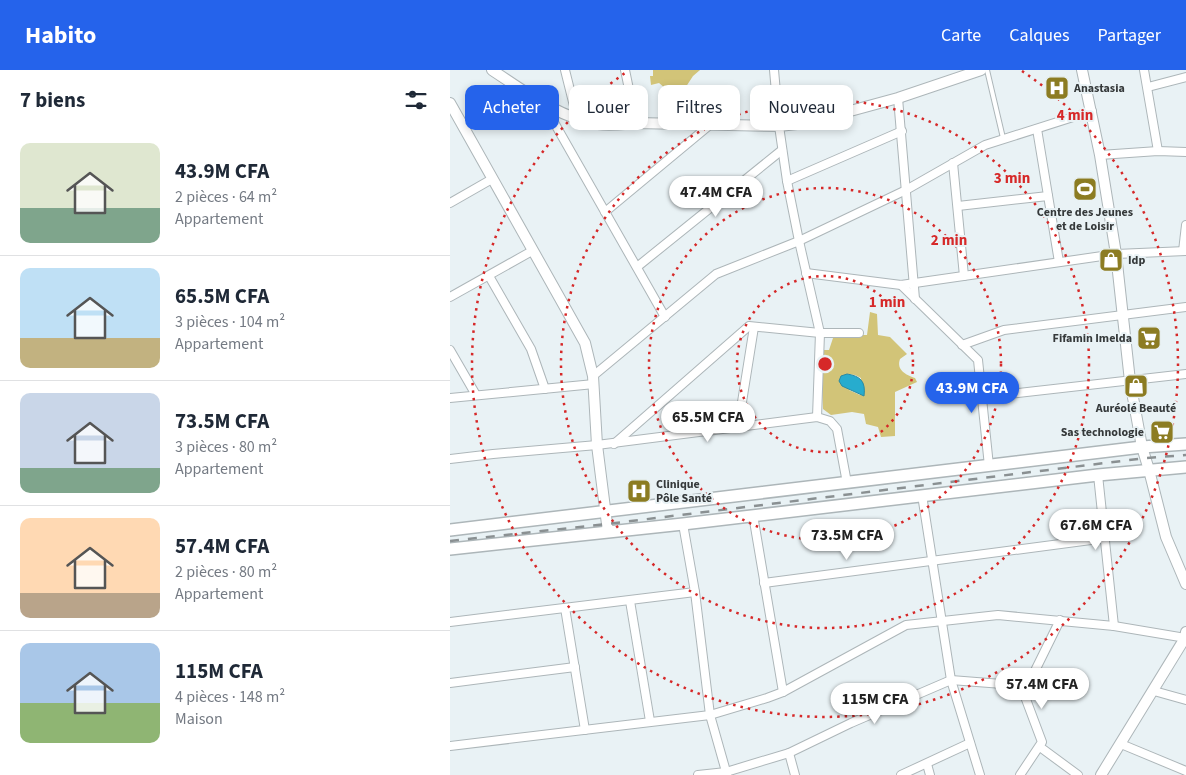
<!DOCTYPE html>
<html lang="fr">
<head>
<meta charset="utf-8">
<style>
	:root { --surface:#fff; --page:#f6f6f7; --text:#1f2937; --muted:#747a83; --line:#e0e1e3; --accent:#2563eb }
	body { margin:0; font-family:"Source Sans 3",sans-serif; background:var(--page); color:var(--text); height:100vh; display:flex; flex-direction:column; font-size:19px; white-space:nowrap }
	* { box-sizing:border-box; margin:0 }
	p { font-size:16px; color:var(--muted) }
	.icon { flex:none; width:28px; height:28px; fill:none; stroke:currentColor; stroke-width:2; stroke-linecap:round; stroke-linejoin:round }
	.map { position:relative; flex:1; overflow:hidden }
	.details { display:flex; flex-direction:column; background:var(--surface); width:450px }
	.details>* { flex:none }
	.hud { position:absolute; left:15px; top:15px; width:475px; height:45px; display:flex; gap:10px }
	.price { position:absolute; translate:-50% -42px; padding:0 11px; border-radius:18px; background:#fff; color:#222; font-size:16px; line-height:32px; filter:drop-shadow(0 1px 2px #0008) }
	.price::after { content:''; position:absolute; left:50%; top:30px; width:15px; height:11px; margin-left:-8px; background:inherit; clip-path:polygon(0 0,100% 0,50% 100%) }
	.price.selected { background:var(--accent); color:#fff }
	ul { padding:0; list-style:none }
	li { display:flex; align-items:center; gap:15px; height:125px; padding:0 20px }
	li+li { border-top:1px solid var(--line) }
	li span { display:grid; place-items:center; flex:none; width:140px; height:100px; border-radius:10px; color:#555 }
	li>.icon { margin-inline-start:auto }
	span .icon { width:60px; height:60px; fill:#fffc; stroke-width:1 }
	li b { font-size:21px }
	h2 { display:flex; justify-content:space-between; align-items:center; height:60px; padding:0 20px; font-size:21px }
	.chip { padding:0 18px; border-radius:10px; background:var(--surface); box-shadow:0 2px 8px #0003; font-size:18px; line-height:45px }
	.chip.selected { background:var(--accent); color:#fff }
	header { display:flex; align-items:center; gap:30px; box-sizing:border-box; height:70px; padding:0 25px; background:var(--accent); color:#fff }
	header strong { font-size:24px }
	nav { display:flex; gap:28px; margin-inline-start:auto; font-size:18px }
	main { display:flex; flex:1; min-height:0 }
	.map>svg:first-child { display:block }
	.green { fill:#d2c478; fill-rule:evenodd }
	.water { fill:#27acce; stroke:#2b8aa2 }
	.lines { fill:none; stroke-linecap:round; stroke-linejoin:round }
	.service-casing { stroke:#adb6b9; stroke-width:6 }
	.minor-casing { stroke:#adb6b9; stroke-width:10 }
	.tertiary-casing { stroke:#adb6b9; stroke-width:12 }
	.secondary-casing { stroke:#adb6b9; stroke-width:14 }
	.service { stroke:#fff; stroke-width:4 }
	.minor { stroke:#fff; stroke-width:8 }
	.tertiary { stroke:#fff; stroke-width:10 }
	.secondary { stroke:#fff; stroke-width:11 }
	.rail { stroke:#8a9092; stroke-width:2.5; stroke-dasharray:9 9; stroke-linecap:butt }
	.ring { fill:none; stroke:#d62828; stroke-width:2.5; stroke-dasharray:2.5 5 }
	.labels { text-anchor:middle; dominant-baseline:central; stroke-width:4; stroke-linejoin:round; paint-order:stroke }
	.poi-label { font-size:12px; font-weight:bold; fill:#35393a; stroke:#e9f2f5; text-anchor:start }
	.centre { fill:#d62828; stroke:#e9f2f5; stroke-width:2.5 }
	.ring-label { font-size:15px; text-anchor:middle; font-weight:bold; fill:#d62828; stroke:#e9f2f5; stroke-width:4; stroke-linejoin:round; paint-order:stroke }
</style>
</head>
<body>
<header>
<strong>Habito</strong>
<nav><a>Carte</a><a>Calques</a><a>Partager</a></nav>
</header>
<main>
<section class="details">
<h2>7 biens<svg class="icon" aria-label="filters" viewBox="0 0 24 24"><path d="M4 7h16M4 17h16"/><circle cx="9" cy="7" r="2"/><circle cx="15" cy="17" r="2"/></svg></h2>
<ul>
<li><span style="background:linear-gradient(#dfe7d0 65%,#7fa58c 0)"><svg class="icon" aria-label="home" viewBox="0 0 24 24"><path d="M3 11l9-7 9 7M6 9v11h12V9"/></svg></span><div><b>43.9M CFA</b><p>2 pièces · 64 m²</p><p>Appartement</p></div></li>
<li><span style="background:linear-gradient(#bfe0f5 70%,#c2b280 0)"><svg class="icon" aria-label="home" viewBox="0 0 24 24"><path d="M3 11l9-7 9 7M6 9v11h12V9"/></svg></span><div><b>65.5M CFA</b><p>3 pièces · 104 m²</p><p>Appartement</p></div></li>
<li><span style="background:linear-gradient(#c9d6e8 75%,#7fa58c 0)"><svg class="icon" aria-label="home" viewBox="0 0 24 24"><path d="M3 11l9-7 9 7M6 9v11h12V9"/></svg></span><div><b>73.5M CFA</b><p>3 pièces · 80 m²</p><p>Appartement</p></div></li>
<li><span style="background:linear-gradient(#ffd9b3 75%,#b9a48a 0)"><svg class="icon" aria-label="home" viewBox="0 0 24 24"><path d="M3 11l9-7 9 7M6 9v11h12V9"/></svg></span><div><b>57.4M CFA</b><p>2 pièces · 80 m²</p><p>Appartement</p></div></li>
<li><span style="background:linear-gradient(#a9c7e8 60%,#8fb573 0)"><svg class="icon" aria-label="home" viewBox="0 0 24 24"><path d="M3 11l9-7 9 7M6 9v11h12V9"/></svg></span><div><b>115M CFA</b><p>4 pièces · 148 m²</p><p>Maison</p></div></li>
</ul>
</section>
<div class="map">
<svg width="736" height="705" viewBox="0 0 736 705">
	<rect width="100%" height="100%" fill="#e9f2f5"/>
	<g class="green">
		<path d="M203,0h47l-7,6 -15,23 -19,-16 -8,2 -1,-9h3z"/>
		<path d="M420,242l7,2 1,21 12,2 17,17 -7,5c-4,11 6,16 15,19l2,4 -22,10v44l-14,1 -3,-10 -12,-3 -2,-10 -12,-2 -21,3 -8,-6 -2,-41 2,-18h6l5,-15h33zM397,304l8,1 6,3 -1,17 -11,-5z"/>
	</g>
	<path class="water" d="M397,304c13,2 19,7 17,22l-22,-10 -3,-5 2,-5z"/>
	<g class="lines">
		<g class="service-casing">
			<path id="service" d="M537,0l16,68"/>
		</g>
		<g class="minor-casing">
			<g id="minor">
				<path d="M115,0l12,48"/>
				<path d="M175,0l11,53"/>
				<path d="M324,0l5,56 8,55 12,60 21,92 -3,84"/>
				<path d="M694,0l14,81"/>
				<path d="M698,17l38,-10"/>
				<path d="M448,28l17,201"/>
				<path d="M93,33l122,214"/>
				<path d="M587,59l22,133"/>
				<path d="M650,85l58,-4 28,1"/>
				<path d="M503,93l11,113"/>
				<path d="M337,111l115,-50"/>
				<path d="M0,133l42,-24"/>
				<path d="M508,136l90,-10"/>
				<path d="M155,142l106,-88"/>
				<path d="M733,181l3,-26"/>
				<path d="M187,197l145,-117"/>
				<path d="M356,203l95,12 215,-31 70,-3"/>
				<path d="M39,206l42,73 14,40"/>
				<path d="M451,215l77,75 11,106"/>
				<path d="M0,227l82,-46"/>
				<path d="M512,275l42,-15 182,-23"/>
				<path d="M0,280l26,45"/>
				<path d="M143,306l123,-102 83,-33 107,-51 79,-45 107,-34"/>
				<path d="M532,327l204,-23"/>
				<path d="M0,328l144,-14"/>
				<path d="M288,357l16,-100"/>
				<path d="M164,374l135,-118 71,7h39"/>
				<path d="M0,389l43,-5 104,-9 220,-28 13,4 7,8 10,54"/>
				<path d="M648,405l16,151"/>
				<path d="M472,425l29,185 29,95"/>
				<path d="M303,445l30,177"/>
				<path d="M233,454l12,68 15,123 17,60"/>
				<path d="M314,513l342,-45"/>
				<path d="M180,531l20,120"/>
				<path d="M115,538l20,122"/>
				<path d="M0,552l245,-30"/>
				<path d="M0,613l125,-16"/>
				<path d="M576,619l34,-69"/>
				<path d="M704,621l32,9"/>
				<path d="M671,674l65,27"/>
				<path d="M0,676l260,-31 57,-17 16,-6 123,-67 92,-10 116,11 72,12"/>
				<path d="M590,677l38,28"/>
				<path d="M339,683l6,22"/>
				<path d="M477,694l3,11"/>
				<path d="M248,705l28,-3 63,-19 62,-30 100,-43 76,6"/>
				<path d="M451,705l69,-32"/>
				<path d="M570,705l22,-33 -21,-56"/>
			</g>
		</g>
		<g class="tertiary-casing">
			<g id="tertiary">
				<path d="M42,0c32,21 67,48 106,54 12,2 25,0 38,-1l143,3 27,-3 92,-25 83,-28"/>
				<path d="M632,0l18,85 16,99 14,127 12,66 7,23 17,67 20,47"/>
				<path d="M0,33l135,240 8,33 4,69 11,87"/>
				<path d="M651,705l84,-137 1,-6"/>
			</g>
		</g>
		<g class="secondary-casing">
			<g id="secondary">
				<path d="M0,460l692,-83 44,-3"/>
				<path d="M0,479l233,-25 415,-49 88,-8"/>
			</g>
		</g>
		<use href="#service" class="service"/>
		<use href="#minor" class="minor"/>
		<use href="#tertiary" class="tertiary"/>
		<use href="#secondary" class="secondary"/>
		<path class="rail" d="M0,471l157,-17 539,-66 40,-3"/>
	</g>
	<g class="ring">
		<circle cx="375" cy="294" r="88"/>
		<circle cx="375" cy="294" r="176"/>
		<circle cx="375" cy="294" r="264"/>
		<path d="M572 1A353 353 0 1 1 178 1"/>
	</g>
	<defs>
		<g id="hospital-square" transform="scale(1.25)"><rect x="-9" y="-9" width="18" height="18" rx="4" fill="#8c7c22" stroke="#e9f2f5"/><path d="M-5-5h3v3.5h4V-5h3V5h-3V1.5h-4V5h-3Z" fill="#fff"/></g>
		<g id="stadium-square" transform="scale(1.25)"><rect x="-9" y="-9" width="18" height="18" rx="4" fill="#8c7c22" stroke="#e9f2f5"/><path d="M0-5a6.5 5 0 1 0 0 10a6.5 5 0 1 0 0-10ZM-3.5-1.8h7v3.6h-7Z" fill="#fff"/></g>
		<g id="shop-square" transform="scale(1.25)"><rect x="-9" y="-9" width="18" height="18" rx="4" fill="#8c7c22" stroke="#e9f2f5"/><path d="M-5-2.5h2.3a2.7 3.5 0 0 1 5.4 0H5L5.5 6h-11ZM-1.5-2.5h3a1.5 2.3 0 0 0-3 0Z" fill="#fff"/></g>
		<g id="supermarket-square" transform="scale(1.25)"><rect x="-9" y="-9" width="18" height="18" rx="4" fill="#8c7c22" stroke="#e9f2f5"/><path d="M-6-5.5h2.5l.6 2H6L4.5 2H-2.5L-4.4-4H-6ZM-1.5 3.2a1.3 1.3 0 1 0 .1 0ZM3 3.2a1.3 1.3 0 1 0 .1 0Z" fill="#fff"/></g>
	</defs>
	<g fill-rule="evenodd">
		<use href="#hospital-square" x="607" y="18"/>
		<use href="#stadium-square" x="635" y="119"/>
		<use href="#shop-square" x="661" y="190"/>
		<use href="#supermarket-square" x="699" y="268"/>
		<use href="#shop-square" x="686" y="316"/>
		<use href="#supermarket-square" x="712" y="362"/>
		<use href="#hospital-square" x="189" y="421"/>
	</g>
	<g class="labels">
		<g class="poi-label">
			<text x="624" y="18">Anastasia</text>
			<text x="635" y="142" text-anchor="middle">Centre des Jeunes<tspan x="635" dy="14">et de Loisir</tspan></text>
			<text x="678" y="190">Idp</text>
			<text x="682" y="268" text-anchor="end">Fifamin Imelda</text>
			<text x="686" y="338" text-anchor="middle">Auréolé Beauté</text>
			<text x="694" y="362" text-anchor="end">Sas technologie</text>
			<text x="206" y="414">Clinique<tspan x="206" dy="14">Pôle Santé</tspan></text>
		</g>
	</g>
	<circle cx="375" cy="294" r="8" class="centre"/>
	<g class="ring-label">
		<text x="625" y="50">4 min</text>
		<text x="562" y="113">3 min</text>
		<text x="499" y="175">2 min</text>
		<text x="437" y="237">1 min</text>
	</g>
</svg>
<b class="price" style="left:266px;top:148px">47.4M CFA</b>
<b class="price selected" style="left:522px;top:344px">43.9M CFA</b>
<b class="price" style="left:258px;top:373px">65.5M CFA</b>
<b class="price" style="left:646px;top:481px">67.6M CFA</b>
<b class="price" style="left:397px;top:491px">73.5M CFA</b>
<b class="price" style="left:592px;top:640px">57.4M CFA</b>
<b class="price" style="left:425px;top:655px">115M CFA</b>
<div class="hud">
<a class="chip selected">Acheter</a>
<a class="chip">Louer</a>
<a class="chip">Filtres</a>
<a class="chip">Nouveau</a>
</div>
</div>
</main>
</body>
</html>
